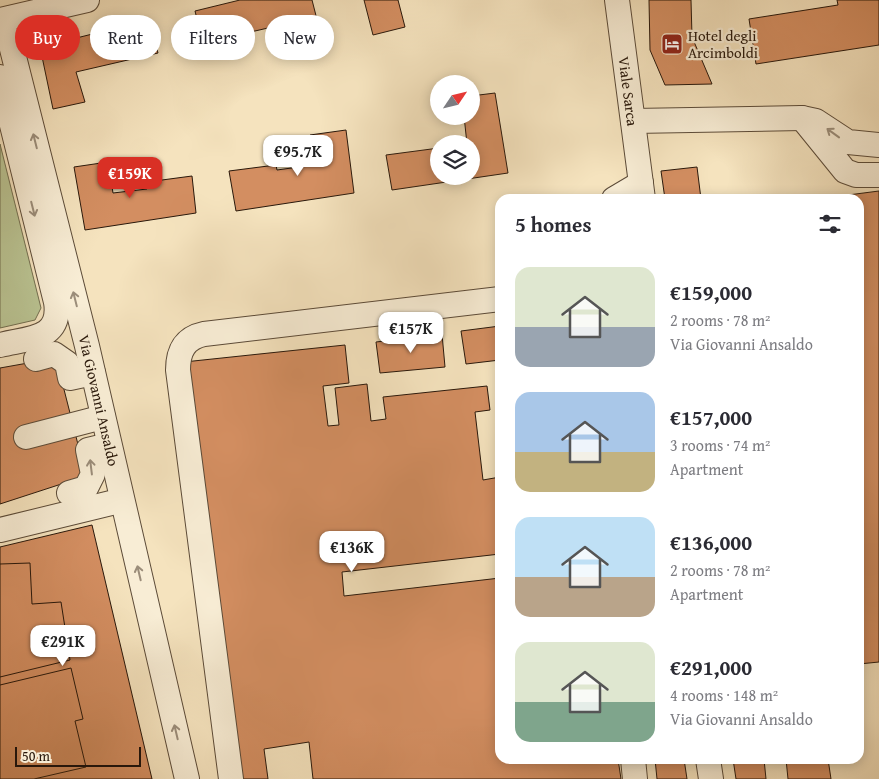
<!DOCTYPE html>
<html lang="en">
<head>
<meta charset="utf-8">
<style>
	:root { --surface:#fff; --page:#f7f7f7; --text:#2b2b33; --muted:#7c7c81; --accent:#d93025 }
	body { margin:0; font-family:"Gentium Book Plus",serif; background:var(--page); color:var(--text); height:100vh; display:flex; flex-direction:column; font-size:19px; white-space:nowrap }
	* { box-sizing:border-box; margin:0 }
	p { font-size:16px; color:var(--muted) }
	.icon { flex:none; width:28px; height:28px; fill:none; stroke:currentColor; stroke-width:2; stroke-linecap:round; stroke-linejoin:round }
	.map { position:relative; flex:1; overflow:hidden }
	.drawer { position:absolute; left:495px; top:194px; width:369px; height:570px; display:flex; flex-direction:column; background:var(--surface); border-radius:15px; box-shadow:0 2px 12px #0003 }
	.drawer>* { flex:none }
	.top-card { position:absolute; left:15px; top:15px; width:405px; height:45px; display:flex; gap:10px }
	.needle { width:32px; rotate:55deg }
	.tools { position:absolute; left:430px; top:75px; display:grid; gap:10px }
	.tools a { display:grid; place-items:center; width:50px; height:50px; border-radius:50%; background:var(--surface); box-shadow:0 2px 12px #0003; font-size:25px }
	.scale { position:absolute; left:15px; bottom:12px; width:126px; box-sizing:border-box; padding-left:5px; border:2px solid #29180b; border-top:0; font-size:14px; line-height:18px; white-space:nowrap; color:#29180b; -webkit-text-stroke:4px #f8edd5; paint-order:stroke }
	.price { position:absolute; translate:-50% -42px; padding:0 11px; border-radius:10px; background:#fff; color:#222; font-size:16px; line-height:32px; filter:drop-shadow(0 1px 2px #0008) }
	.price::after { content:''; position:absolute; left:50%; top:30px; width:15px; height:11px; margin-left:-8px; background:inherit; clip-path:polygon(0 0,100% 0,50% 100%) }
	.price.current { background:var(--accent); color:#fff }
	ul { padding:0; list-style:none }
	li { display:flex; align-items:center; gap:15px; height:125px; padding:0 20px }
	li span { display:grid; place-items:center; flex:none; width:140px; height:100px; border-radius:15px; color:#555 }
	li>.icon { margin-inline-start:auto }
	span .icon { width:60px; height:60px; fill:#fffc; stroke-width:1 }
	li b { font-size:21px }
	h2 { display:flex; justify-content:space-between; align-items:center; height:60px; padding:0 20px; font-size:21px }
	.chip { padding:0 18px; border-radius:22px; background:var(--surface); box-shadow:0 2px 12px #0003; font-size:18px; line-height:45px }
	.chip.current { background:var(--accent); color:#fff }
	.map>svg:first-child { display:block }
	.green { fill:#bac493; stroke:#726e4f }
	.building { fill:#d38e61; stroke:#29180b }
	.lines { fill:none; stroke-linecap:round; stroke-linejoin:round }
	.minor-casing { stroke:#5c4b38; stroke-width:26 }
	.minor { stroke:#f8edd5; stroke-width:24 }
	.oneway { stroke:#9b8d7a }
	.labels { text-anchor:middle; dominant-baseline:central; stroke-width:4.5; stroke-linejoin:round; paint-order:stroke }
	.poi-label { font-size:15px; fill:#29180b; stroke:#f8edd5; text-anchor:start }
	.street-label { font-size:15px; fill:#29180b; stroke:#f8edd5 }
</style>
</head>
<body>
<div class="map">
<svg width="879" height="779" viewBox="0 0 879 779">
	<rect width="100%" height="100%" fill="#f5e3be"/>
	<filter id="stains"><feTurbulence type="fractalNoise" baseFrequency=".004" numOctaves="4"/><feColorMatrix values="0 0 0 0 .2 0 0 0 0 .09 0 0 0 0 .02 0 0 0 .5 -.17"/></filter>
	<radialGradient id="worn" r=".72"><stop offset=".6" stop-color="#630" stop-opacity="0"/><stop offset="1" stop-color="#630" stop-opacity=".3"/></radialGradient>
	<path class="green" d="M0,144l41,164 -6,12 -35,8z"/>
	<g class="building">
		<path d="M240,0h72l12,47 -35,9 -8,-31 -78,18 -8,-32z"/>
		<path d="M364,0h34l7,27 -32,8z"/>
		<path d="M649,0h42l1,37 20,47 -47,1 -15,-35z"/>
		<path d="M837,0h42v45l-123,19 -7,-45 89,-14z"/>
		<path d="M149,20l9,33 -82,19 9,30 -32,7 -13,-62z"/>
		<path d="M495,93l13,80 -116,17 -6,-35 53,-7v28h32v-32h-4l-3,-28h7v-20z"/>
		<path d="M346,130l8,63 -118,18 -7,-40 47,-6 1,5 36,-5 -3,-30z"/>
		<path d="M108,162l5,31 34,-4v-7l45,-6 4,37 -111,17 -11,-63z"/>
		<path d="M697,167l4,32h-36l-4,-28z"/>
		<path d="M879,191v471l-20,2v-465h-42z"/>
		<path d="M500,326v34l-34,4 -5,-33z"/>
		<path d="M442,334l3,33 -65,6 -4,-31z"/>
		<path d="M345,345l4,38 -26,3 5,40 11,-1 -4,-37 32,-4 4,37 15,-2 -3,-22 104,-11 3,24 -15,2 8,68 17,-3v77l-158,18 2,24 156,-18v181h118l3,20h-308l-4,-37 -45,7 4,30h-32l-52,-417z"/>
		<path d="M56,358l30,118 -86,28v-136z"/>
		<path d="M92,525l60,254h-152v-232z"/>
		<path d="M30,563l2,41 29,-2 9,58 -70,17v-113z"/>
		<path d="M71,668l12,51 -8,2 11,46 -52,12h-34v-94z"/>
		<path d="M655,759h29l3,20h-30z"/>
		<path d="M733,759h31l2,20h-30z"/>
		<path d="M786,759h42l3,20h-43z"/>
	</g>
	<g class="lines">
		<g class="minor-casing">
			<g id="minor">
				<path id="s1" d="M617,0l26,199"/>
				<path d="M0,20l87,-20"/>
				<path id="s2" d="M0,24l10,17 77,305 100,433"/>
				<path d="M0,77l56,225c6,38 -28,36 -56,43"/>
				<path d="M633,121l169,-3"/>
				<path d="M879,145l-31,-3 -32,-21 -14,-3 43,53 11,4h23"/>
				<path d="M614,199l27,-16"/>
				<path d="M36,359l18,-5 13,9 3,15 23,-5"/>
				<path d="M26,437l77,-20"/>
				<path d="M69,493l17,-5 7,-14 -5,-24 21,-5"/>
				<path d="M0,530l111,-27"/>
				<path d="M633,759l2,20"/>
				<path d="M708,759l3,20"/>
				<path d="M231,779l-53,-409c0,-19 7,-32 26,-36l296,-35"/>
			</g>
		</g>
		<use href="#minor" class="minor"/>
	</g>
	<defs><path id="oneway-shaft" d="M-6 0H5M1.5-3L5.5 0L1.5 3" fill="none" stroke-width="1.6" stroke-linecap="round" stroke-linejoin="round" transform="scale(1.25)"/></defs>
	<g class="oneway">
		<use href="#oneway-shaft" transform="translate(833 133) rotate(-144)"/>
		<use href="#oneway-shaft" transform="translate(35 141) rotate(-104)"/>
		<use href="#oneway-shaft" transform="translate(33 209) rotate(76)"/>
		<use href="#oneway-shaft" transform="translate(75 299) rotate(-104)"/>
		<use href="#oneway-shaft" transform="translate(91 467) rotate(-97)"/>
		<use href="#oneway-shaft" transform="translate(139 573) rotate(-103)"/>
		<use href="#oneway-shaft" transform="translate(176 732) rotate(-103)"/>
	</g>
	<defs>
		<g id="hotel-square" transform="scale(1.125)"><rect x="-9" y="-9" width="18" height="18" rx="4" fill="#8f2418" stroke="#f8edd5"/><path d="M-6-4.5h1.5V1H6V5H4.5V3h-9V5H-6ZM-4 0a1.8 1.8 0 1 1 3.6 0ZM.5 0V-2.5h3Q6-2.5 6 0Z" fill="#fff"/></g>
	</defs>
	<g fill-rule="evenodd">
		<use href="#hotel-square" x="672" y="44"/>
	</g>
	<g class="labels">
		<g class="poi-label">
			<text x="688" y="35">Hotel degli<tspan x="688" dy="17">Arcimboldi</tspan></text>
		</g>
		<g class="street-label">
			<text stroke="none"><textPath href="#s1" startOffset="92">Viale Sarca</textPath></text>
			<text stroke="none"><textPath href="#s2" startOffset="390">Via Giovanni Ansaldo</textPath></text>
		</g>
	</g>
	<rect width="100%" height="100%" filter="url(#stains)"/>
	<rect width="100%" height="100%" fill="url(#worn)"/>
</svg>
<div class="tools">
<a><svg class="needle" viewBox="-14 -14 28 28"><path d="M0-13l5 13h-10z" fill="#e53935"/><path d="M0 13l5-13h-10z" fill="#7c7c81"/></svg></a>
<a><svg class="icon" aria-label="layers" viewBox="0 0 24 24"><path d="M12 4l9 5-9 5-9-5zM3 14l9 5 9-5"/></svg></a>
</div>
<div class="scale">50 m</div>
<b class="price" style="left:298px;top:177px">€95.7K</b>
<b class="price current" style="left:130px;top:199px">€159K</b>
<b class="price" style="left:411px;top:354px">€157K</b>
<b class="price" style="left:352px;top:573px">€136K</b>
<b class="price" style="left:63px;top:667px">€291K</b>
<div class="top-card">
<a class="chip current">Buy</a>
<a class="chip">Rent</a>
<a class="chip">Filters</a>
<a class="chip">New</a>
</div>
<section class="drawer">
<h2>5 homes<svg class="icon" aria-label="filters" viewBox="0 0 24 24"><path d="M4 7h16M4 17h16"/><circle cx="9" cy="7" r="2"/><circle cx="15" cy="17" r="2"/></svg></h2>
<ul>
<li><span style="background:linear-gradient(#dfe7d0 60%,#9aa5b1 0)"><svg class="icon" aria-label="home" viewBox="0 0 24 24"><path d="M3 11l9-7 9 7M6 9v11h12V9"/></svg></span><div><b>€159,000</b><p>2 rooms · 78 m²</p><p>Via Giovanni Ansaldo</p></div></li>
<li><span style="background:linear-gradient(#a9c7e8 60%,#c2b280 0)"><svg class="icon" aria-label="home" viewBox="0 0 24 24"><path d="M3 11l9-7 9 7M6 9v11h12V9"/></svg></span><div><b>€157,000</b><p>3 rooms · 74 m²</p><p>Apartment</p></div></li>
<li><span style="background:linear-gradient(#bfe0f5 60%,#b9a48a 0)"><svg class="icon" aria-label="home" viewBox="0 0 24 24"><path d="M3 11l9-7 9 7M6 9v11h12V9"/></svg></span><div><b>€136,000</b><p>2 rooms · 78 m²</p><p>Apartment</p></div></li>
<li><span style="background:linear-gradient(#dfe7d0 60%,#7fa58c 0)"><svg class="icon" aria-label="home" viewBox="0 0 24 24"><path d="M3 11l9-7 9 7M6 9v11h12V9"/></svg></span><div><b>€291,000</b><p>4 rooms · 148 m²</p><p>Via Giovanni Ansaldo</p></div></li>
</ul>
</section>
</div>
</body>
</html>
